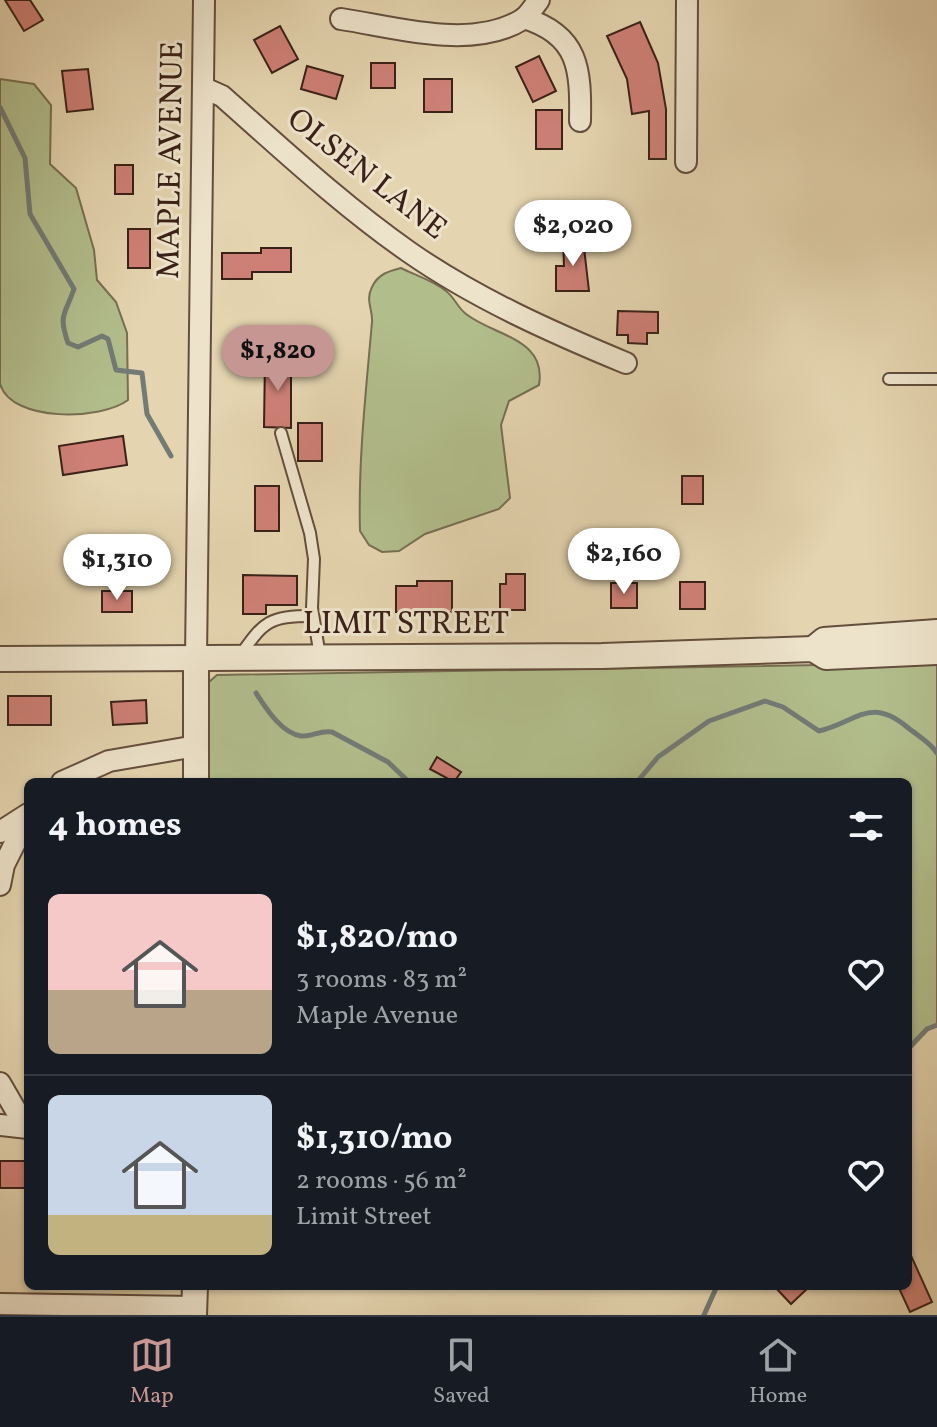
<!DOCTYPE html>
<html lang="en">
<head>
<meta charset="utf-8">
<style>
	:root { --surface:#171b24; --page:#242831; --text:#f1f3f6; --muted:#9ea1a6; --line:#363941; --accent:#c59692 }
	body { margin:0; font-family:Vollkorn,serif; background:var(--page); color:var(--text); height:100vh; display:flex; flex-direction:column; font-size:30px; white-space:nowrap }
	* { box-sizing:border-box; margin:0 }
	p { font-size:26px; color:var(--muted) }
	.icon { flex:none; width:44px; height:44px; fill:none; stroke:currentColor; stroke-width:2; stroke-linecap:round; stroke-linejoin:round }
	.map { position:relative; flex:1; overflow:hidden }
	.sheet { position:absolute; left:24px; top:778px; width:888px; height:512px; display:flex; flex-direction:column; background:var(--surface); border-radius:12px; box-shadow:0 2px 6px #0004 }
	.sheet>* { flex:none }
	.price { position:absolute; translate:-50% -68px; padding:0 18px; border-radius:28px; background:#fff; color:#222; font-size:26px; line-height:52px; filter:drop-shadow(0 2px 4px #0008) }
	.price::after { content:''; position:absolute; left:50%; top:48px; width:24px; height:18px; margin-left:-12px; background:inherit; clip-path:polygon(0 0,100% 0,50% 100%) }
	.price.active { background:var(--accent); color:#111 }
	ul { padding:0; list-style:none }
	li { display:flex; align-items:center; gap:24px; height:200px; padding:0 24px }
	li+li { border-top:2px solid var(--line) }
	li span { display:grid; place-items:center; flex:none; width:224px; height:160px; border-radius:12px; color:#555 }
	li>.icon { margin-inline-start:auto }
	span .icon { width:96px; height:96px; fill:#fffc; stroke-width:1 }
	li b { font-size:34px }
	h2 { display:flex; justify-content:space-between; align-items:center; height:96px; padding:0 24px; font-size:34px }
	.menu { display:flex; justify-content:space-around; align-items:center; height:112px; border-top:2px solid var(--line); background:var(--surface); font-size:22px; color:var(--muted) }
	.menu a { display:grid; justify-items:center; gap:4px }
	.menu .active { color:var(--accent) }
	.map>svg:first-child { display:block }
	.green { fill:#b2bd8c; stroke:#766f52; stroke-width:2 }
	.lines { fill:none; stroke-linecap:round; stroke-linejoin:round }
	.stream { stroke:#727b75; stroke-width:5 }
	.building { fill:#ce8076; stroke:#3a2117; stroke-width:2 }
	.service-casing { stroke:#644e3d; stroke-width:14 }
	.minor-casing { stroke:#644e3d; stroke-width:24 }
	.tertiary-casing { stroke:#644e3d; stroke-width:28 }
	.service { stroke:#ede3cb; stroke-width:10 }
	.minor { stroke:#ede3cb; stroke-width:20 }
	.tertiary { stroke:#ede3cb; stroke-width:24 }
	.labels { text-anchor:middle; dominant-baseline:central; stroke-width:6; stroke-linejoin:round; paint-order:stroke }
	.street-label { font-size:32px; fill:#3a2117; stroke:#ede3cb }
</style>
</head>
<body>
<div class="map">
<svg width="937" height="1315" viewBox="0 0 937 1315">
	<rect width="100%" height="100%" fill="#e4d4af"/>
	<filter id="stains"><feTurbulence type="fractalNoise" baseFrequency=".0025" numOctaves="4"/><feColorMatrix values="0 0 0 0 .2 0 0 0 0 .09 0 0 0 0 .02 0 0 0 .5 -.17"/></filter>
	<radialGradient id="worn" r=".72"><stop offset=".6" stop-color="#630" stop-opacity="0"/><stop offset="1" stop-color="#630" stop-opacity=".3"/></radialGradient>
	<g class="green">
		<path d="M0,79l34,5 17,21 -1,59 26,24 18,62 3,30 19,22 11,31 1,67c-26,20 -116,23 -128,-16z"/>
		<path d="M401,268c14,7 33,13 45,23 8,6 12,17 20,23 28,22 81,24 73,71l-30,16 -8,24 9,73 -11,11 -74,25 -26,17 -17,1 -13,-7 -9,-14c-2,-70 6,-140 12,-209 1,-13 -7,-21 0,-35 6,-13 17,-16 29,-19z"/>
		<path d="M937,663v362l-10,4 -19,20v-267h-701l2,-100 8,-7z"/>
	</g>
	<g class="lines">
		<g class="stream">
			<path d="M0,107l25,51 5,56 44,75c-9,26 -16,25 -6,54l10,4 24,-11 6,3 8,31 26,3 5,41 24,42"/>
			<path d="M256,693c10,15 25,40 45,43 11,1 19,-6 31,-4l56,30 21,20"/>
			<path d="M637,782l21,-25 51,-36 56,-20 18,6 36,24c38,-9 51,-35 88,-4 11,9 22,14 30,26"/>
			<path d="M908,1049l19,-20 10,-4"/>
			<path d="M704,1315l13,-29"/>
		</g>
	</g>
	<g class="building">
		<path d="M5,0h25l13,20 -19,11z"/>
		<path d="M640,22l18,41 8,46v50h-17v-48l-17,3 -5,-35 -20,-43z"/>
		<path d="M280,26l18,33 -26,14 -18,-33z"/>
		<path d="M539,56l17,35 -23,11 -17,-35z"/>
		<rect x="371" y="63" width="24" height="25"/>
		<path d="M307,66l36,10 -7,23 -35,-10z"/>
		<path d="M88,69l5,40 -26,3 -5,-41z"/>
		<rect x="424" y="79" width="28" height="33"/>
		<rect x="536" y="110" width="26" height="39"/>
		<rect x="115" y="165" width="18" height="29"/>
		<rect x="128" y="229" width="22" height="39"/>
		<path d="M583,239l6,52h-33v-25h8l-1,-26z"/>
		<path d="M261,248h30v24h-39v7h-30v-26h39z"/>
		<path d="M618,311l40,1v21h-11v11l-19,-1v-8h-11z"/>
		<path d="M265,358h26v70l-27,-1z"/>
		<rect x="298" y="423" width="24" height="38"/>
		<path d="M123,436l4,29 -64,10 -4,-29z"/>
		<rect x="682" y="476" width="21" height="28"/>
		<rect x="255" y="486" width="24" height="45"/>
		<path d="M506,574h19v36h-25v-26h6z"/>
		<path d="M243,575l54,1v29h-31v9h-23z"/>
		<path d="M417,581h35v31h-56v-26h21z"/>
		<rect x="680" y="582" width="25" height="27"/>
		<rect x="611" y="583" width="26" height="25"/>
		<rect x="102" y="591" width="30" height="21"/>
		<rect x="8" y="696" width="43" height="29"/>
		<path d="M146,700l1,23 -34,2 -2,-23z"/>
		<path d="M437,757l24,15 -7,10 -24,-13z"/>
		<rect x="0" y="1161" width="28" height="27"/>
		<path d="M908,1249l24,53 -22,10 -12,-26h10z"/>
		<path d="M774,1286h36l-19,18z"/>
	</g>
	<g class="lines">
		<g class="service-casing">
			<g id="service">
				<path d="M889,379h48"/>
				<path d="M281,433l29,100 4,26 -2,49 8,48"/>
				<path d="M239,657c25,-36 30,-41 74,-41"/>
			</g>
		</g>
		<g class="minor-casing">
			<g id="minor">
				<path d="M524,18c55,17 57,51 56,103"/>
				<path d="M341,19c54,8 132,32 182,0 6,-4 11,-13 16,-19"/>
				<path d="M204,88l18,8c61,54 121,110 187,156 66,46 142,80 217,111"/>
				<path d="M686,162l1,-162"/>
				<path d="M196,658l8,-658"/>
				<path d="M62,782l47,-21 87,-15"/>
				<path d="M0,832l28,-18"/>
				<path d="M0,885l4,-20 24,-48"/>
				<path d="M0,1083l18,31 10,10"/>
				<path d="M0,1125l28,3"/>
				<path d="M0,1304l194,3"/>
			</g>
		</g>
		<g class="tertiary-casing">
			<g id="tertiary">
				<path d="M813,649l11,-9 113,-8"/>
				<path d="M196,658v124"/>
				<path d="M0,659l602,-3 211,-7 13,8 111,-5"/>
				<path d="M194,1315l1,-29"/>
			</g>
		</g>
		<use href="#service" class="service"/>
		<use href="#minor" class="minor"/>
		<use href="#tertiary" class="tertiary"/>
	</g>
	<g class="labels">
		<g class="street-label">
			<text transform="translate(172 160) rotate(-89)">MAPLE AVENUE</text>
			<text transform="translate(366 175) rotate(38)">OLSEN LANE</text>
			<text x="406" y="625">LIMIT STREET</text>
		</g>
	</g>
	<rect width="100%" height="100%" filter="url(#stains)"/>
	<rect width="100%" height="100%" fill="url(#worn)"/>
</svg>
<b class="price" style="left:573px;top:268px">$2,020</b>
<b class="price active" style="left:278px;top:393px">$1,820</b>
<b class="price" style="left:624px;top:596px">$2,160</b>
<b class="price" style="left:117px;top:602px">$1,310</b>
<section class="sheet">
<h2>4 homes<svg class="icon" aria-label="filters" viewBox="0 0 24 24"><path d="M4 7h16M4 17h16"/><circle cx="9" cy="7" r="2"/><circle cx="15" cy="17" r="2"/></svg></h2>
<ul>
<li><span style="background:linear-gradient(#f6c9c9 60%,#b9a48a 0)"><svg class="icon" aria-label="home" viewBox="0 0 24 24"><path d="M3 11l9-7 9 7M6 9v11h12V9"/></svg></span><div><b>$1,820/mo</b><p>3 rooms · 83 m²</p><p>Maple Avenue</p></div><svg class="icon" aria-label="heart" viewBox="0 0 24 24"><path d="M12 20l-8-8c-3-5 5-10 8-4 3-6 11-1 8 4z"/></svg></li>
<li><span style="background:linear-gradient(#c9d6e8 75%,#c2b280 0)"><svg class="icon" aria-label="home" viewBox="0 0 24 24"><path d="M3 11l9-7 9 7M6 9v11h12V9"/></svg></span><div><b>$1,310/mo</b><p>2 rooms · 56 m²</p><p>Limit Street</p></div><svg class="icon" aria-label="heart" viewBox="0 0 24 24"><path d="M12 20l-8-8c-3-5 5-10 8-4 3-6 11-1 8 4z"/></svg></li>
</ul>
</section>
</div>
<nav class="menu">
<a class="active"><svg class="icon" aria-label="map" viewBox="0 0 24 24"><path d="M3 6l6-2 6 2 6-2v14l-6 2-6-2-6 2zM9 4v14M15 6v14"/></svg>Map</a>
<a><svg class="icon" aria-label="saved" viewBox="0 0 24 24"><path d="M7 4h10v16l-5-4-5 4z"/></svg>Saved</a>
<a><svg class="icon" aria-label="home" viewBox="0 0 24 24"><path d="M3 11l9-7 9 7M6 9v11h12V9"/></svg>Home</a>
</nav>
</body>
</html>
